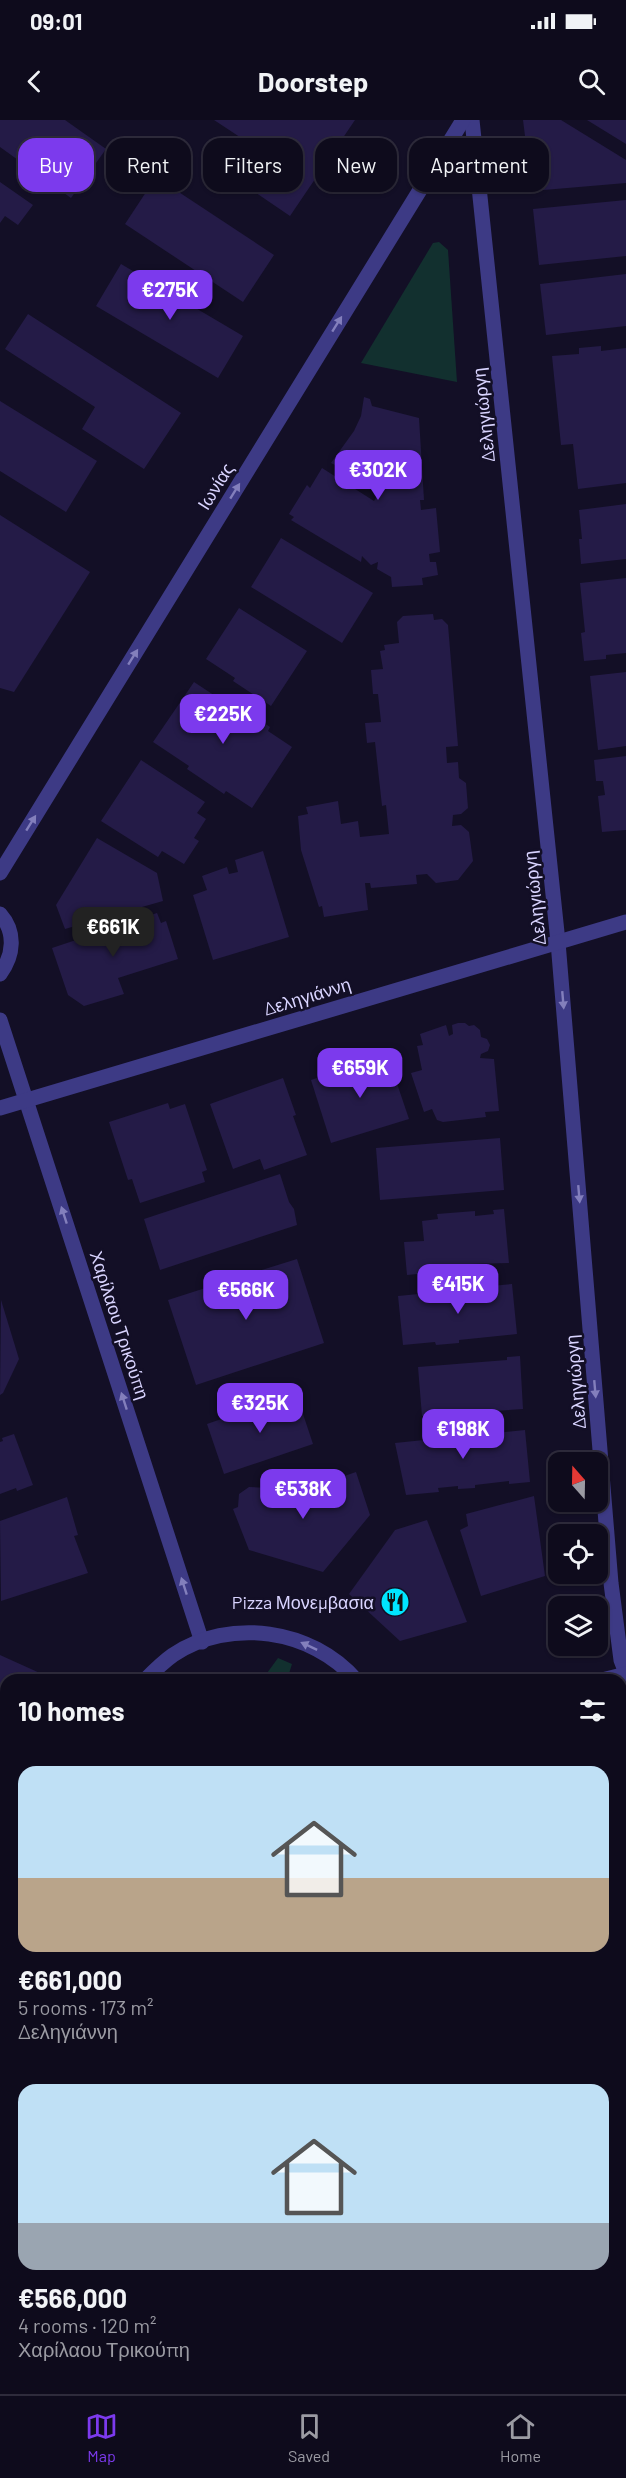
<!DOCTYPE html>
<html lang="en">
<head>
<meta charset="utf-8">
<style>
	:root { --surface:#0e0b1c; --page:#171425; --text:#f1f3f6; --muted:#9b9ba3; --line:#2e2b3b; --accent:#7c3aed }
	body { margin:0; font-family:Barlow,sans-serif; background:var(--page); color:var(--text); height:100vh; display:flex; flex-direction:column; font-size:22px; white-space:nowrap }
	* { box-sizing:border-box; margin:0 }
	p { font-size:20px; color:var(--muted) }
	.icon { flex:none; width:33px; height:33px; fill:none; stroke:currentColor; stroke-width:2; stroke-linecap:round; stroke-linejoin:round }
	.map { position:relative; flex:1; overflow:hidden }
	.sheet { position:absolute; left:0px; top:1554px; width:627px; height:720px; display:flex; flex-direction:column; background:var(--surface); border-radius:18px 18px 0 0; box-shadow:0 2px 4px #0004,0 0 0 2px var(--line) }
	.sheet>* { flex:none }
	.guide { position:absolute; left:18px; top:18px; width:591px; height:54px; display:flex; gap:12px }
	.needle { width:39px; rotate:340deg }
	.tools { position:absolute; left:548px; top:1332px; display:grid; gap:12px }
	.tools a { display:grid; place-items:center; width:60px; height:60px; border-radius:12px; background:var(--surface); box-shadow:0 2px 4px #0004,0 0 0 2px var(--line); font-size:30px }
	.price { position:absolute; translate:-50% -51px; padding:0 14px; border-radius:12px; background:var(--accent); color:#fff; font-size:20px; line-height:39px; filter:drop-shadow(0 2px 3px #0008) }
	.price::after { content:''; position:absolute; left:50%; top:36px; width:18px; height:14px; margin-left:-9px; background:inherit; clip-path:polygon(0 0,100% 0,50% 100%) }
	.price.active { background:#222; color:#fff }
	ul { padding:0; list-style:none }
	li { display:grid; align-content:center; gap:12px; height:318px; padding:0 18px }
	li span { display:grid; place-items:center; height:186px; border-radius:18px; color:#555 }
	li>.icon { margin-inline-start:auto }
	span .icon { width:108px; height:108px; fill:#fffc; stroke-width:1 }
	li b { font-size:26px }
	h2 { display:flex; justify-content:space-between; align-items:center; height:72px; padding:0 18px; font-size:26px }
	.tag { padding:0 21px; border-radius:18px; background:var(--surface); box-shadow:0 2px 4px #0004,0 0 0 2px var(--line); font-size:21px; line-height:54px }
	.tag.active { background:var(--accent); color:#fff }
	.status { display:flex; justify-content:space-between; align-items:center; height:42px; padding:0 30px; background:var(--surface); direction:ltr }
	.status svg { height:16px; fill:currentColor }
	header { display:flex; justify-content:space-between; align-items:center; height:78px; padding:0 18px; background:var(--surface); font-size:27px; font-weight:700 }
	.menu { display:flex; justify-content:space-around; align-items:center; height:84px; border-top:2px solid var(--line); background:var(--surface); font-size:16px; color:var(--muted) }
	.menu a { display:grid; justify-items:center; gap:3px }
	.menu .active { color:var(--accent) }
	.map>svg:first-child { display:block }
	.green { fill:#12302f }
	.building { fill:#241b47 }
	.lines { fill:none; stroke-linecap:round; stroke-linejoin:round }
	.minor { stroke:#3d3a85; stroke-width:15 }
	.tertiary { stroke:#3d3a85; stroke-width:15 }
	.oneway { fill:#837fbc }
	.labels { text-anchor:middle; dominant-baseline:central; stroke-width:5; stroke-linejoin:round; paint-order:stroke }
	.street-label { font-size:18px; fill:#d9d4ff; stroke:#130f26 }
	.poi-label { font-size:18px; fill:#d9d4ff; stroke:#130f26; text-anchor:end }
</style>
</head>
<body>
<div class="status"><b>09:01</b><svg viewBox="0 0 49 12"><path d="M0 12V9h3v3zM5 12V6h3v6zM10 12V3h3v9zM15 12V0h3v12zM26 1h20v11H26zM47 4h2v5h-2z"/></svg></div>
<header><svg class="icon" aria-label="back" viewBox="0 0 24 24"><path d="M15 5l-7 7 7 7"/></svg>Doorstep<svg class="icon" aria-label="search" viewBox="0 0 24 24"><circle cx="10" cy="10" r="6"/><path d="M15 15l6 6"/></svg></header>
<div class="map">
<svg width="626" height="2274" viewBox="0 0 626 2274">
	<rect width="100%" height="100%" fill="#130f26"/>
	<g class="green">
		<path d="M439,122l9,8 9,132 -96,-19 72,-120z"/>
		<path d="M278,1538l14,6 -5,16h-25z"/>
	</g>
	<g class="building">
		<path d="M0,0h65l41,29 -35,49 -71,-51z"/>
		<path d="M214,0h141l-65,96 -56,-38 21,-31z"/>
		<path d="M523,0h38l65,40v23l-94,8z"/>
		<path d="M587,0h39v24z"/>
		<path d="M156,57l118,78 -31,47 -118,-78z"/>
		<path d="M0,62l33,23 -15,20 -13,-9 -5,7z"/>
		<path d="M626,80v56l-87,9 -6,-56z"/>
		<path d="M121,144l122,72 -25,42 -122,-72z"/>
		<path d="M626,154v52l-80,9 -6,-51z"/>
		<path d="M28,194l153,99 -37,56 -62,-40 13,-22 -90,-58z"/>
		<path d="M601,226v5l25,-3v135l-48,6 -5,-45 -12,1 -9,-89 27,-2v-6z"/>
		<path d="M364,277l6,2 2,7 47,12 5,82h-4l1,10 15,-2 4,44 -11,2 1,8h6l2,13 -16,3 1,7 -31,2 -1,-10 -14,-8 1,-7 -7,3 -9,-9 -1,6 -70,-42 3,-3 -5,-3 18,-29 3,3 12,-20 52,33 6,-9 -6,-3 7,-10 -39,-23 -5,10 -6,-3 23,-32 7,-15z"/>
		<path d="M0,281l97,60 -31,51 -66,-41z"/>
		<path d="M626,384v55l-45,5 -2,-25h3l-3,-29z"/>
		<path d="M0,395l90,57 -76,120 -14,-4z"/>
		<path d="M281,418l92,55 -31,50 -91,-56z"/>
		<path d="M626,458v75l-20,2v4l-22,2 -3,-28 4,-1 -5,-49z"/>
		<path d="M239,488l68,43 -36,55 -38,-25 2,-3 -29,-19z"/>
		<path d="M433,494l1,6 8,-1 6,6 10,121 -12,1 1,16 11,-1 1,16 7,5 2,25 -7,6 -8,1 -1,11 9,-1 8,7 4,29 -15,19 -22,3 -9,-9 -11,1 1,9 -46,4 -1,-5h-5l3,27 -44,7 -2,-11 -3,1 -18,-57 -3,-34 10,-2 -2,-7 32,-6 3,23 17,-3 2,16 29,-3 -3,-29 -4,1 -7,-64 -8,1 -2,-20 16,-1 -3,-28h-5l-2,-24 12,-1 -3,-18 5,-1 -1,-5 15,-2 -2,-21 6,-6z"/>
		<path d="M626,552v74l-28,4 -8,-74z"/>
		<path d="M194,562l44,29 2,-4 30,20 -2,4 24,16 -40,61 -26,-17 -2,3 -37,-25 2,-3 -36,-24z"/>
		<path d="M626,636v74l-24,2 -4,-36 7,-1 -2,-14h-7l-2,-21z"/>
		<path d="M141,640l64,42 -8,11 9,6 -12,19 5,3 -15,23 -22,-13 -4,6 -57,-36z"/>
		<path d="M97,718l60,35 6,28 -98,28 -9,-24z"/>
		<path d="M263,731l26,86 -76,23 -20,-65 14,-5 -5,-14 25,-9 2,7 9,-2 -3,-12z"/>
		<path d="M157,793l4,10 5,-2 12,38 -60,19 6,16 -40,12 -16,-11 -16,-47z"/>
		<path d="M458,903h7l4,3 5,-1 6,5 1,7 6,2 3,6 -2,6 -7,3 -1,4 14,1 5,52 -14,1 1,5 -43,5 -6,-2 -5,-11 -8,3 -13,-39 11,-3 -5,-24 6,-1 -3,-11 26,-9 3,11 4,-2 -1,-9z"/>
		<path d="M387,934l22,65 -78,24 -20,-63z"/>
		<path d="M283,958l13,37 -3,1 14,39 -43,15 -4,-11 -27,10 -23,-65z"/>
		<path d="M168,983l2,6 15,-5 22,66 -5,2 3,10 -65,21 -8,-24 -4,1 -19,-58z"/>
		<path d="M500,1018l4,52 -124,10 -4,-52z"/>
		<path d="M280,1054l9,28 5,7 3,16 -137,45 -16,-51z"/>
		<path d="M504,1089l5,54 -39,1v5l-63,6 -3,-33 20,-1 -2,-20 16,-2 -1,-5 38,-3v5l19,-2 -1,-4z"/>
		<path d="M297,1139l27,84 -128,42 -28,-85 53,-17 -1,-3 27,-9 2,3z"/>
		<path d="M469,1163v5l43,-4 5,50 -58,6v3l-23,2 -1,-3 -32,3 -5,-49 51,-5v-5z"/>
		<path d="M1,1180l18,59 -16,34 -3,2z"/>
		<path d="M520,1236l3,53 -101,7 -4,-49 89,-7v-3z"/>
		<path d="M296,1273l17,51 -89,30 -17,-50z"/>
		<path d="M495,1307l1,6 29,-3 5,52 -21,2v-3l-34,4v3l-17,1v-3l-20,2 1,4 -33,3 -11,-52 29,-3v-6l42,-4 1,6 12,-2v-5z"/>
		<path d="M14,1314l19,51 -16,6 -1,-3 -16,6v-52l3,-1 -1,-3z"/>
		<path d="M356,1352l14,43 -47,57 -74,-22 -16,-41 5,-2 1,-13 10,-7 19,1 30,-6 2,5 22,-8 2,4z"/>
		<path d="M534,1376l11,80 -64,20 -21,-66 8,-4 -2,-12z"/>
		<path d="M67,1377l11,38 -4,1 14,37 -87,28 -1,-80z"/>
		<path d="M427,1400l40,102 -67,19 -51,-47 46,-64z"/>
		<path d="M0,1535l42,19 -2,6h-34v27l-6,-3z"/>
		<path d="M621,1765l5,14v20l-5,1z"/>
		<path d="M626,1812v57l-5,2v-57z"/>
		<path d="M6,1820v75l-6,2v-75z"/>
		<path d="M626,1892v59l-5,2v-59z"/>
		<path d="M626,1969v57l-5,2v-57z"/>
		<path d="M6,1977v34l-6,2v-34z"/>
		<path d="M6,2034v97l-6,2v-97z"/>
		<path d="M626,2056v76l-5,2v-76z"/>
		<path d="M6,2150v58l-6,2v-58z"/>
		<path d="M6,2230v38h34l2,6h-42v-42z"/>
		<path d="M62,2268h79l2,4 -7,2h-72z"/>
		<path d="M169,2268h21l-19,6z"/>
	</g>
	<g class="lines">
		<g class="minor">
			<path d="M472,0l86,822 53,641 10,77 5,13"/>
			<path d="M0,900l202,622"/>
			<path d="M0,988l626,-186"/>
			<path d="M145,1560c9,-9 18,-18 28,-25 57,-38 139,-26 183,25"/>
			<path d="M602,1560l24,-6"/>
			<path d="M0,1744l6,-1"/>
			<path d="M621,2228l5,-2"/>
			<path d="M444,2268l2,6"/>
			<path d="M474,2274l19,-6"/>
		</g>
		<g class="tertiary">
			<path d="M0,753l463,-753"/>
			<path d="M0,794c16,18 14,41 0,60"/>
		</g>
	</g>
	<defs><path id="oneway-solid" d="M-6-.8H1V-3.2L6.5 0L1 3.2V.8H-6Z" transform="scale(1.5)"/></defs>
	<g class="oneway">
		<use href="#oneway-solid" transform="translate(337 204) rotate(-58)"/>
		<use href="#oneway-solid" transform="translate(235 371) rotate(-58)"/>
		<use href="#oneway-solid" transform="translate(133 537) rotate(-58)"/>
		<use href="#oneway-solid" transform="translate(31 703) rotate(-58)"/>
		<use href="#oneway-solid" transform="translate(563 880) rotate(85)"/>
		<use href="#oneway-solid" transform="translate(579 1074) rotate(85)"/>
		<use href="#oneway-solid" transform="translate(64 1095) rotate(-108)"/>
		<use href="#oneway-solid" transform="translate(595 1269) rotate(85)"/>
		<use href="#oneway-solid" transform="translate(124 1281) rotate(-108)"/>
		<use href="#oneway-solid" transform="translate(184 1466) rotate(-108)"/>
		<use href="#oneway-solid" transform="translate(309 1526) rotate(-155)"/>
	</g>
	<defs>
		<g id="restaurant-disc" transform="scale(1.5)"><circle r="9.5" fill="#00e5ff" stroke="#130f26"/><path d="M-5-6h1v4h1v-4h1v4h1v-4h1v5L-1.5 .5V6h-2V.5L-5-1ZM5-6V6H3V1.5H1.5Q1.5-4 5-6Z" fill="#111"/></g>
	</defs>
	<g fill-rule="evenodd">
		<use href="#restaurant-disc" x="395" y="1482"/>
	</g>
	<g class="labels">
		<g class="street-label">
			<text transform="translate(483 295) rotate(-96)">Δεληγιώργη</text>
			<text transform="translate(215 366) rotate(-58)">Ιωνίας</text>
			<text transform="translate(534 778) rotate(-96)">Δεληγιώργη</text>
			<text transform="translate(307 876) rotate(-17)">Δεληγιάννη</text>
			<text transform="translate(120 1205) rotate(72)">Χαρίλαου Τρικούπη</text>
			<text transform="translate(575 1262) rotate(-95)">Δεληγιώργη</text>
		</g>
		<g class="poi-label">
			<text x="374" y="1482">Pizza Μονεμβασια</text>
		</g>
	</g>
</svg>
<div class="tools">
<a><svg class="needle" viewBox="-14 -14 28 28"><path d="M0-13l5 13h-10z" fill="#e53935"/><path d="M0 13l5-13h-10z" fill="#9b9ba3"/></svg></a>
<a><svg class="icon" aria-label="locate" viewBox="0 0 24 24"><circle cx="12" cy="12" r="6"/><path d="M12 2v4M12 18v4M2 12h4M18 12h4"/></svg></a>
<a><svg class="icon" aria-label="layers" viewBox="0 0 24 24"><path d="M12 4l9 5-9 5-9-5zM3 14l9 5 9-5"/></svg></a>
</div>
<b class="price" style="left:170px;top:201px">€275K</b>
<b class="price" style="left:378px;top:381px">€302K</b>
<b class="price" style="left:223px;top:625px">€225K</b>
<b class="price active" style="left:113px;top:838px">€661K</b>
<b class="price" style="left:360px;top:979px">€659K</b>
<b class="price" style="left:458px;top:1195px">€415K</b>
<b class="price" style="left:246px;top:1201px">€566K</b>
<b class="price" style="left:260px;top:1314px">€325K</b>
<b class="price" style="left:463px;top:1340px">€198K</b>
<b class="price" style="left:303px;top:1400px">€538K</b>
<div class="guide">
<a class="tag active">Buy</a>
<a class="tag">Rent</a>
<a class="tag">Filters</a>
<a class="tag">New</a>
<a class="tag">Apartment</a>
</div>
<section class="sheet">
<h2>10 homes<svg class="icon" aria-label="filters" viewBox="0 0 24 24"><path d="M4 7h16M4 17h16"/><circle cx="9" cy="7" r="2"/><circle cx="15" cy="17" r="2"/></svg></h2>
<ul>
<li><span style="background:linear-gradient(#bfe0f5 60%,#b9a48a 0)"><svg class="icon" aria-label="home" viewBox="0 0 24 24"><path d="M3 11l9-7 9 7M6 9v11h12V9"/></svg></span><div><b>€661,000</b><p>5 rooms · 173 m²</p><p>Δεληγιάννη</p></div></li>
<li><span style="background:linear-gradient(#bfe0f5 75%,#9aa5b1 0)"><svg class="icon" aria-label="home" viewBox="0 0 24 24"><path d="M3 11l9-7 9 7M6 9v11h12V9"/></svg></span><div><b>€566,000</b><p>4 rooms · 120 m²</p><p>Χαρίλαου Τρικούπη</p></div></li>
</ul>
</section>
</div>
<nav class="menu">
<a class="active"><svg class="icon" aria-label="map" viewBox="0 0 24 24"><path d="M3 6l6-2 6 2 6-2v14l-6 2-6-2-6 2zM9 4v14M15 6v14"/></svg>Map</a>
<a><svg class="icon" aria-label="saved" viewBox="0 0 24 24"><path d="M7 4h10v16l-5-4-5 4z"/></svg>Saved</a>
<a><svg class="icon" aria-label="home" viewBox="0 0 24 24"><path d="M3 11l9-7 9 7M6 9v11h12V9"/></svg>Home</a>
</nav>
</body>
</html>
